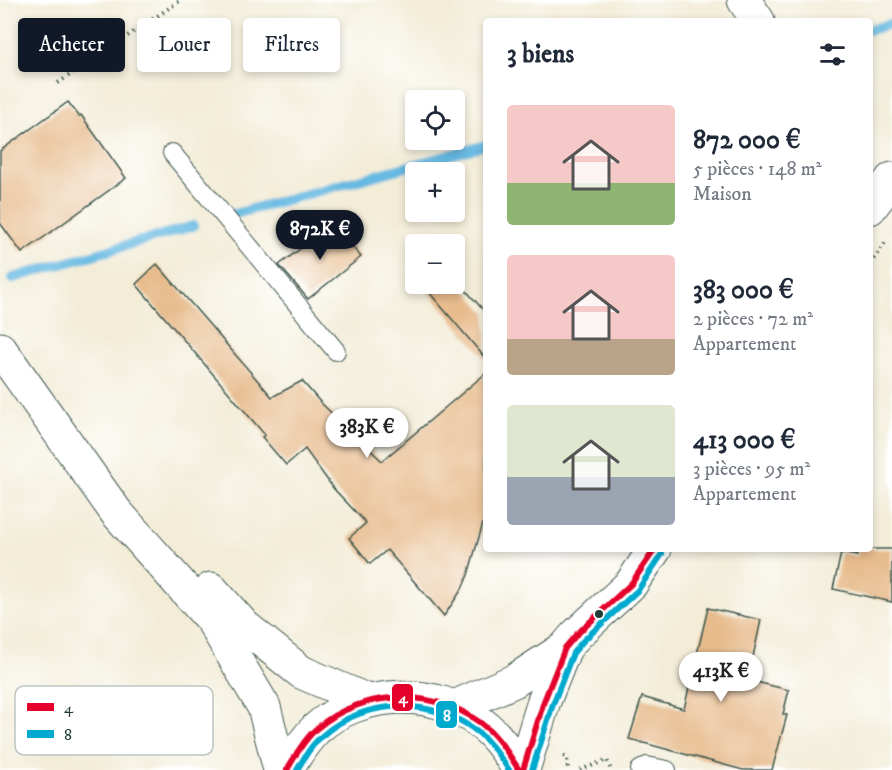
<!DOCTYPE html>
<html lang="fr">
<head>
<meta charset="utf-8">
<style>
	:root { --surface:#fff; --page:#f2f2f3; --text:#1f2937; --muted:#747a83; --accent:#111827 }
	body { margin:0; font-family:"IM FELL DW Pica",serif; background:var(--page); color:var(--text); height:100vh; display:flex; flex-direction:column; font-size:22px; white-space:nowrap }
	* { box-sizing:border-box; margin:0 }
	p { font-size:20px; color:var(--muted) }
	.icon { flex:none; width:33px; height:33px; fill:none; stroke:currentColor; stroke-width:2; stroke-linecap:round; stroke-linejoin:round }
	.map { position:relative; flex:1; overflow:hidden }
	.drawer { position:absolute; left:483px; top:18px; width:390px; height:534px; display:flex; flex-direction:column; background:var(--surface); border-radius:6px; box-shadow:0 3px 9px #0003 }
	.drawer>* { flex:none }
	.banner { position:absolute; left:18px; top:18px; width:375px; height:54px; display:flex; gap:12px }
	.tools { position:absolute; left:405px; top:90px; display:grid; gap:12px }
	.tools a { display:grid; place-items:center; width:60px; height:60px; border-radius:6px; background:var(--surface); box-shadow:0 3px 9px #0003; font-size:30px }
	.price { position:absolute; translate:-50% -51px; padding:0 14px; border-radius:21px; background:#fff; color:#222; font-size:20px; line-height:39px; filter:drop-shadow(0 2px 3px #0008) }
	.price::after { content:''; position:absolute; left:50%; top:36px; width:18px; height:14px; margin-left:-9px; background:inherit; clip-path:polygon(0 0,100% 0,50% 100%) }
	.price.active { background:var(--accent); color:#fff }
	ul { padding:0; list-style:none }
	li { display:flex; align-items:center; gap:18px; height:150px; padding:0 24px }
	li span { display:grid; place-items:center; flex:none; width:168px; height:120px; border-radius:6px; color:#555 }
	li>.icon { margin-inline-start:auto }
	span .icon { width:72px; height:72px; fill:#fffc; stroke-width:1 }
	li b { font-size:26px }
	h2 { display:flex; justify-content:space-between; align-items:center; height:72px; padding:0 24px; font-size:26px }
	.pill { padding:0 21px; border-radius:6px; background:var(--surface); box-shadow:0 3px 9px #0003; font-size:21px; line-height:54px }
	.pill.active { background:var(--accent); color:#fff }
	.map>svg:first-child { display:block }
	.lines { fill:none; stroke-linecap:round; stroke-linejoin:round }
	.stream { stroke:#66b9e2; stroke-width:10 }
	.building { fill:#e7bb8c }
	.lane-casing { stroke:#3f574d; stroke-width:20 }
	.street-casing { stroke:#3f574d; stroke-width:35 }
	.primary-casing { stroke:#3f574d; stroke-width:35 }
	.path { stroke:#3f574d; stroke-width:4; stroke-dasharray:1.5 4.5; stroke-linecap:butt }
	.lane { stroke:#fff; stroke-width:18 }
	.street { stroke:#fff; stroke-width:33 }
	.primary { stroke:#fff; stroke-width:33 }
	.bus-1-casing { stroke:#fff; stroke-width:10 }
	.bus-2-casing { stroke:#fff; stroke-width:10 }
	.bus-1 { stroke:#e4002b; stroke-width:6 }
	.bus-2 { stroke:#00a9ce; stroke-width:6 }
	.bus-dot { fill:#1f3d34; stroke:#fff; stroke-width:2 }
	.key { fill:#fff; stroke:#bcc5c2; stroke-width:1.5 }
	.key-label { font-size:16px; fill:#1f3d34 }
	.line-badge { stroke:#fff; stroke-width:2 }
	.badge-label { font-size:16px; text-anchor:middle; font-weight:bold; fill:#fff }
</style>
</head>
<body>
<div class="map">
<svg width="892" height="770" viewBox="0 0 892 770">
	<rect width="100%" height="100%" fill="#fff"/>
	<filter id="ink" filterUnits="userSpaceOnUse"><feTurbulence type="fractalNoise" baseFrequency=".0167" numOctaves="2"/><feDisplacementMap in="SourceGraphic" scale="12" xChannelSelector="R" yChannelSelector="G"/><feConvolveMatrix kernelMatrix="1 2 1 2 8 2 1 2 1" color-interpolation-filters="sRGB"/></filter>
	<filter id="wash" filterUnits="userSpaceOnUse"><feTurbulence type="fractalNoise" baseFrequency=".008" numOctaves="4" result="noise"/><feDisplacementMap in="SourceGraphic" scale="24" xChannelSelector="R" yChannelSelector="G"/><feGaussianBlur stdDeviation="1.35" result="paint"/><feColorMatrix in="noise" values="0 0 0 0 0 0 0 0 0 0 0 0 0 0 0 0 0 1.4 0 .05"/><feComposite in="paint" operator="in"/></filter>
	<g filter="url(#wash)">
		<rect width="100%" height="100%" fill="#f3edd8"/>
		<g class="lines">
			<g class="stream">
				<path d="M870,30l22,-7"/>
				<path d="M227,216l259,-71"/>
				<path d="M13,278l180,-52"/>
			</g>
		</g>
		<g id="blocks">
			<g class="building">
				<path d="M68,102l11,14 2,-1 45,63 -104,75 -22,-30v-72z"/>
				<path d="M333,224l28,33 -53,42 -29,-34z"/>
				<path d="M157,264l115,133 30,-16 19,22 61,58 104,-88v140l-18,62 -6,14 -18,27 -57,-66 -17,14 -21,-26 17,-15 -32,-34 -29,-40 -19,16 -24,-28 3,-2 -129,-151z"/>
				<path d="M454,277l32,36v46l-64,-75h32z"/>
				<path d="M858,549h34v53l-59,-13 8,-36 16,3z"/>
				<path d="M708,608l53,12 -13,60 41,10 -6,24 4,1 -15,55h-29l-114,-31 13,-42 42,12z"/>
			</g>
		</g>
	</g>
	<g filter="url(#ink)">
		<use href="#blocks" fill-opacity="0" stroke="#3f574d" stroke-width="1.5"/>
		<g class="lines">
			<g class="lane-casing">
				<g id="lane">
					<path d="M172,153l164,198"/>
					<path d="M640,770l7,-4 20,4"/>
				</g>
			</g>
			<g class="street-casing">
				<path id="street" d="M744,0l14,21"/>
			</g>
			<g class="primary-casing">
				<g id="primary">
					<path d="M870,208l22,-29"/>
					<path d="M0,349l116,163 96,108 52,87 16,63"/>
					<path d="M211,589l33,37 57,46 67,29"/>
					<path d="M454,707l60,-26 51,-33"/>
					<path d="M287,770c8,-15 17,-29 29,-41 44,-40 120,-43 166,-5 16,12 27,29 37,46"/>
					<path d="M523,770l21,-69 21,-53 11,-13 55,-51 24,-35"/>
				</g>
			</g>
			<g class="path">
				<path d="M58,83l123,-83"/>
				<path d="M870,264l17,-24"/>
				<path d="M564,756l3,1 1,13"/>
				<path d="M580,770l27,-10 4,10"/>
			</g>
			<use href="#lane" class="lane"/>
			<use href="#street" class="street"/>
			<use href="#primary" class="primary"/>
			<g class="bus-1-casing">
				<g id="bus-1">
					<path d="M287,770c8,-14 17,-30 29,-41 48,-42 126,-42 173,1 12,11 21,26 30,40"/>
					<path d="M523,770l21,-69 21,-53 11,-13 55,-51 24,-35"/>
				</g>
			</g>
			<g class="bus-2-casing">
				<g id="bus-2">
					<path d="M297,770c7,-12 14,-25 25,-34 43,-39 114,-39 158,-2 12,10 20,23 29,36"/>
					<path d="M532,770l21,-66 20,-51 10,-12 55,-51 24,-36"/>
				</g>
			</g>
			<use href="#bus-1" class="bus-1"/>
			<use href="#bus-2" class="bus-2"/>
		</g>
	</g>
	<circle class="bus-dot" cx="599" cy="614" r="5"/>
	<rect x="15" y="686" width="198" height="69" rx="9" class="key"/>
	<rect x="27" y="703" width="27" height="8" fill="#e4002b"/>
	<rect x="27" y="730" width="27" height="8" fill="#00a9ce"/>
	<g class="key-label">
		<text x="64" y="713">4</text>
		<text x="64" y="740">8</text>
	</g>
	<g class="line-badge">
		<rect x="391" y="683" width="23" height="29" rx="6" fill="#e4002b"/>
		<rect x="435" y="700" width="23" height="29" rx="6" fill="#00a9ce"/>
	</g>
	<g class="badge-label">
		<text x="403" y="703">4</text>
		<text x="447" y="721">8</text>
	</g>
</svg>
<div class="tools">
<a><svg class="icon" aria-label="locate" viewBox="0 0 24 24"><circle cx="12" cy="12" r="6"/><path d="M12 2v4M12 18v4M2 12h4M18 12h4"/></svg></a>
<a>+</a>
<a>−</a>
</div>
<b class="price active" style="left:320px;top:261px">872K €</b>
<b class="price" style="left:367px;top:459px">383K €</b>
<b class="price" style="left:721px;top:703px">413K €</b>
<div class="banner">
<a class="pill active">Acheter</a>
<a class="pill">Louer</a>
<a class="pill">Filtres</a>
</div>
<section class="drawer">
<h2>3 biens<svg class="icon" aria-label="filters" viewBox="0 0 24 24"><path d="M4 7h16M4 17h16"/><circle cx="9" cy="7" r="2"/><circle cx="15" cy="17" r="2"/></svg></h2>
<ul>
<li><span style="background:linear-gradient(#f6c9c9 65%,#8fb573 0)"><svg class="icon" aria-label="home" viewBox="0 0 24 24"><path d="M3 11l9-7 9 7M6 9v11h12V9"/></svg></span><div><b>872 000 €</b><p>5 pièces · 148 m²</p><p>Maison</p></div></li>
<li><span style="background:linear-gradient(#f6c9c9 70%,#b9a48a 0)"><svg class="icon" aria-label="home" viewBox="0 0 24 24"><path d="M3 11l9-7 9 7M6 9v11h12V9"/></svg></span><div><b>383 000 €</b><p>2 pièces · 72 m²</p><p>Appartement</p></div></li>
<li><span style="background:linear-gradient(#dfe7d0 60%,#9aa5b1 0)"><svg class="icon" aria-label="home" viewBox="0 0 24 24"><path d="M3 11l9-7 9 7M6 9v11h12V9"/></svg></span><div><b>413 000 €</b><p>3 pièces · 95 m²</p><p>Appartement</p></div></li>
</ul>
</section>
</div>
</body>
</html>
